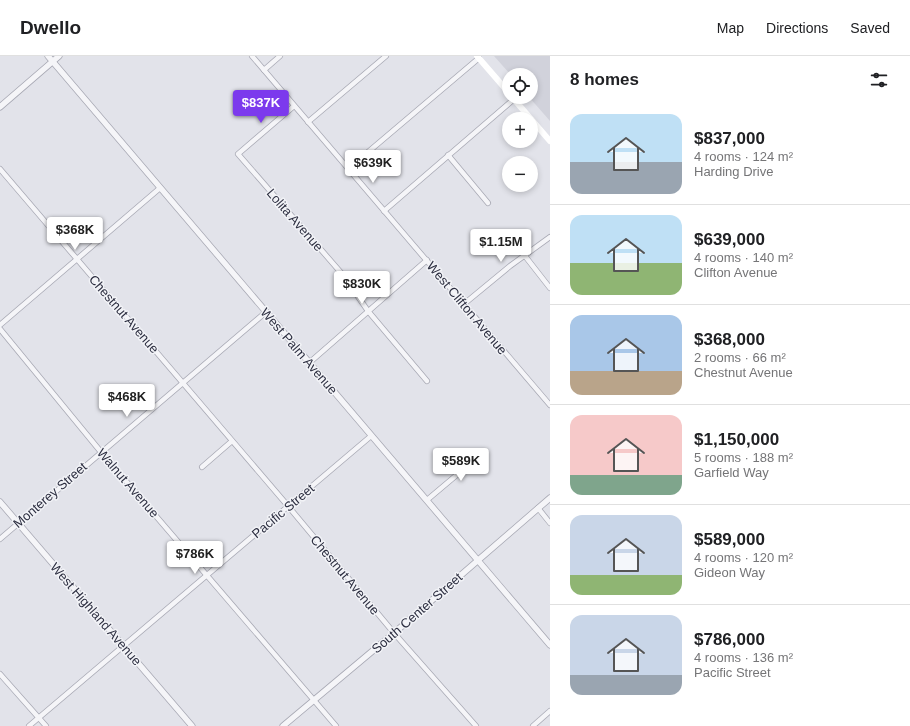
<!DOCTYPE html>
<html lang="en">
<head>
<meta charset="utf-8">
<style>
	:root { --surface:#fff; --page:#f6f6f6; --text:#202124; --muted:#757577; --line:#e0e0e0; --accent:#7c3aed }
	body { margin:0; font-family:Helvetica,sans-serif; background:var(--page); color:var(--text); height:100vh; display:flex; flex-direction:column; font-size:15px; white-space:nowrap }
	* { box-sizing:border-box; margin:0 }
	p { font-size:13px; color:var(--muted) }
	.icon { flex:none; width:22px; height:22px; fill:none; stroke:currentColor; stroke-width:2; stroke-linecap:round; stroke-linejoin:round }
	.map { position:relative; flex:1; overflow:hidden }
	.details { display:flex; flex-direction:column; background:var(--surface); width:360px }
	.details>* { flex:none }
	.buttons { position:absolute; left:502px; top:12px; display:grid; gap:8px }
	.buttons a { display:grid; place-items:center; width:36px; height:36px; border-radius:50%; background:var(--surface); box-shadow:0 2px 6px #0003; font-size:20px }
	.price { position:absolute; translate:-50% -34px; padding:0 9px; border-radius:4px; background:#fff; color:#222; font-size:13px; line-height:26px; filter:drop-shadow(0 1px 2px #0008) }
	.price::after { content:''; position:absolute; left:50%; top:24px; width:12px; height:9px; margin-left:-6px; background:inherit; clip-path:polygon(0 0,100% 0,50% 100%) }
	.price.selected { background:var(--accent); color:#fff }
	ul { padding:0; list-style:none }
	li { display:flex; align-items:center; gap:12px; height:100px; padding:0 20px }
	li+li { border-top:1px solid var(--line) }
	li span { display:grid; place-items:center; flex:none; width:112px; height:80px; border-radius:12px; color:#555 }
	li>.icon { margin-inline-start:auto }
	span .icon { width:48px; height:48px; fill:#fffc; stroke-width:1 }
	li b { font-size:17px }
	h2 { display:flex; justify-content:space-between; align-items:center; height:48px; padding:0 20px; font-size:17px }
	header { display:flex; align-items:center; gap:24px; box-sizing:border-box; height:56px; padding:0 20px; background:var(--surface); border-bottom:1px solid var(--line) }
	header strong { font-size:19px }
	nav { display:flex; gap:22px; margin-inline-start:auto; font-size:14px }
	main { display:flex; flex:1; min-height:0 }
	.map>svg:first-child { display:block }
	.built { fill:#d1d2db }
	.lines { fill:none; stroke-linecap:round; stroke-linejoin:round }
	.minor-casing { stroke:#a8a9b4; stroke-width:6 }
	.tertiary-casing { stroke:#a8a9b4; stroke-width:7 }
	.minor { stroke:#f5f5f8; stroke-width:4.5 }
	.tertiary { stroke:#f5f5f8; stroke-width:5.5 }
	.secondary { stroke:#fff; stroke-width:6 }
	.labels { text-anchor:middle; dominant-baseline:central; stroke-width:3; stroke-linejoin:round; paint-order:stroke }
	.street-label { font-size:13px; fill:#2c2e40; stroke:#f2f3f7 }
</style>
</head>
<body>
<header>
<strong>Dwello</strong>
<nav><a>Map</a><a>Directions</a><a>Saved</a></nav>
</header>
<main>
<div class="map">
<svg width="550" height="670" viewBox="0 0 550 670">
	<rect width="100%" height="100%" fill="#e2e3ea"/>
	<path class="built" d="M494,0h56v65l-21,-24h2v-22h-20z"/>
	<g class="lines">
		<g class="minor-casing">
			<g id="minor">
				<path d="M252,0l298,349"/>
				<path d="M264,14l16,-14"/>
				<path d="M294,50l-56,48 105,121 25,36 59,70"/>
				<path d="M308,66l78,-66"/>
				<path d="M448,99l40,48"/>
				<path d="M0,113l288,337 106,127 82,93"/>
				<path d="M348,113l131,-111"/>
				<path d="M384,155l130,-112"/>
				<path d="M525,200l25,32"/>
				<path d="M464,248l46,-38 40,-29"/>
				<path d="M0,269l160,-137"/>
				<path d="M0,273l101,123 235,274"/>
				<path d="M309,307l118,-103"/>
				<path d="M202,411l30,-26"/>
				<path d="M427,444l57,-48"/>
				<path d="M538,452l12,15"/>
				<path d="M0,483l266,-227"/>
				<path d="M0,618l46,52"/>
				<path d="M29,670l342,-290"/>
				<path d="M533,670l17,-15"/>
			</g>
		</g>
		<g class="tertiary-casing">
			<g id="tertiary">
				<path d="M48,0l502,589"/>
				<path d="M0,51l59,-51"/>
				<path d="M0,446l192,224"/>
				<path d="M283,670l111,-93 156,-135"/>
			</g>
		</g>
		<use href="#minor" class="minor"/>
		<use href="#tertiary" class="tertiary"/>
		<g class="secondary">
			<path d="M477,0l32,37"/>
			<path d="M512,41l38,44"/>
		</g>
	</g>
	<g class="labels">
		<g class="street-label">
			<text transform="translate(295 164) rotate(49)">Lolita Avenue</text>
			<text transform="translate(467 252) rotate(50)">West Clifton Avenue</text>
			<text transform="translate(124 258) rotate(49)">Chestnut Avenue</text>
			<text transform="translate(299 295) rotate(49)">West Palm Avenue</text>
			<text transform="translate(128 427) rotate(49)">Walnut Avenue</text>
			<text transform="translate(50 439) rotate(-41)">Monterey Street</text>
			<text transform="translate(283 455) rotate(-40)">Pacific Street</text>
			<text transform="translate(345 519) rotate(50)">Chestnut Avenue</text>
			<text transform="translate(417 557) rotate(-41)">South Center Street</text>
			<text transform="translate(96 558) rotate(49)">West Highland Avenue</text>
		</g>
	</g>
</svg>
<div class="buttons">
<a><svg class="icon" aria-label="locate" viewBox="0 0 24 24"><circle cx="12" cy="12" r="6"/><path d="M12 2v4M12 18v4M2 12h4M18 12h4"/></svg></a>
<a>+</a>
<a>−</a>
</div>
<b class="price selected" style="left:261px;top:68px">$837K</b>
<b class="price" style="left:373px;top:128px">$639K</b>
<b class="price" style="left:75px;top:195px">$368K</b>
<b class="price" style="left:501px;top:207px">$1.15M</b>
<b class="price" style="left:362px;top:249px">$830K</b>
<b class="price" style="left:127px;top:362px">$468K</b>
<b class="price" style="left:461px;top:426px">$589K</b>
<b class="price" style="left:195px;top:519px">$786K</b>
</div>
<section class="details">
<h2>8 homes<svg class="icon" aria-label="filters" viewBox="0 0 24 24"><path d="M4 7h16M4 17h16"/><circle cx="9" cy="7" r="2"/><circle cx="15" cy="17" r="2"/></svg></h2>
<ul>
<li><span style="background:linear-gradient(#bfe0f5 60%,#9aa5b1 0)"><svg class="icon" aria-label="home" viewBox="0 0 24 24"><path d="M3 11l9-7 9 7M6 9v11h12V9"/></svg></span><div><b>$837,000</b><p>4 rooms · 124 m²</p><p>Harding Drive</p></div></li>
<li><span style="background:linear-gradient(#bfe0f5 60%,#8fb573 0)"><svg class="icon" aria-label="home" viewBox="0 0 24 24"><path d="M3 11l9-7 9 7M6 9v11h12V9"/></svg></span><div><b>$639,000</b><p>4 rooms · 140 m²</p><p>Clifton Avenue</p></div></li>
<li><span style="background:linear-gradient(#a9c7e8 70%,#b9a48a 0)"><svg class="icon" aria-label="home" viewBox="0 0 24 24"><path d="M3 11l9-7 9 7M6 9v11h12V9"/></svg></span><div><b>$368,000</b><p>2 rooms · 66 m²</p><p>Chestnut Avenue</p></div></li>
<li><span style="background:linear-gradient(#f6c9c9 75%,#7fa58c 0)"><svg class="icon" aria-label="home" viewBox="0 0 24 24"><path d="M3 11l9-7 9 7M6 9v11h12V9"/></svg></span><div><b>$1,150,000</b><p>5 rooms · 188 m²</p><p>Garfield Way</p></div></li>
<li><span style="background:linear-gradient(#c9d6e8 75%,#8fb573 0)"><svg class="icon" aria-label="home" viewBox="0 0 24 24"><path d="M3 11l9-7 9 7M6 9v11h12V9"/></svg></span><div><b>$589,000</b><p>4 rooms · 120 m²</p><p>Gideon Way</p></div></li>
<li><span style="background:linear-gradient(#c9d6e8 75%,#9aa5b1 0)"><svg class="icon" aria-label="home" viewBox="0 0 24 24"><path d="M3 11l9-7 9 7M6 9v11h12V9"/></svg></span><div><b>$786,000</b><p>4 rooms · 136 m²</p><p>Pacific Street</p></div></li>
</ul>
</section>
</main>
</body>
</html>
